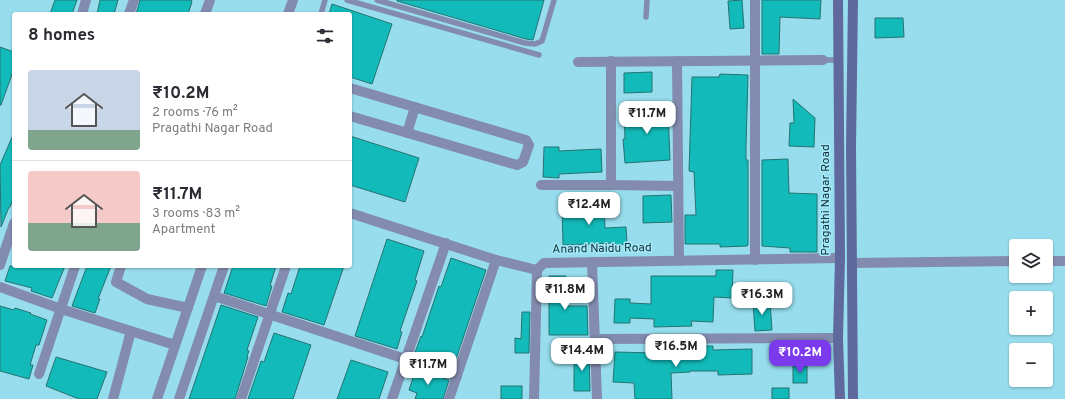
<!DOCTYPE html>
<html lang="en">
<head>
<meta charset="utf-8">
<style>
	:root { --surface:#fff; --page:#f2f2f3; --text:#2b2b33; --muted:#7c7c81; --line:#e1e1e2; --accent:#7c3aed }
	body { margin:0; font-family:Overpass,sans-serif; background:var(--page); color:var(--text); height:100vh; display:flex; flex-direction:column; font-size:15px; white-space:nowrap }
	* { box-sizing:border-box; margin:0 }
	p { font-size:13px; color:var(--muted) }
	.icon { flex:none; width:22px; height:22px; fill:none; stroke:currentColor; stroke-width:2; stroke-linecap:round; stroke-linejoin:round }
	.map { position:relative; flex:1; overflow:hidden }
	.details { position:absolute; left:12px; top:12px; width:340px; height:256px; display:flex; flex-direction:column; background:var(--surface); border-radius:4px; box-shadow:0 1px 3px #0004 }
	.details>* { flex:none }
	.fabs { position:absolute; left:1009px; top:239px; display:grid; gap:8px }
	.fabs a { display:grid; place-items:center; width:44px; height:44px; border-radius:4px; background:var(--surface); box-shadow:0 1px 3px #0004; font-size:20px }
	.price { position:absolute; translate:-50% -34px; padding:0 9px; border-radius:8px; background:#fff; color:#222; font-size:13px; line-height:26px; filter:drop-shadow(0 1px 2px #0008) }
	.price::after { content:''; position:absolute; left:50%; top:24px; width:12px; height:9px; margin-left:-6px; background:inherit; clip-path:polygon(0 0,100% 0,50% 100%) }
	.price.active { background:var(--accent); color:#fff }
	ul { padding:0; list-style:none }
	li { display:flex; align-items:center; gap:12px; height:100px; padding:0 16px }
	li+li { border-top:1px solid var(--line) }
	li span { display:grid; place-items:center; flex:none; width:112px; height:80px; border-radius:4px; color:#555 }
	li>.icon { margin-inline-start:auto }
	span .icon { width:48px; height:48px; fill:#fffc; stroke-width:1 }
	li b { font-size:17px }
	h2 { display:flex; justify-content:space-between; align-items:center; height:48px; padding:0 16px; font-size:17px }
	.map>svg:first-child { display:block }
	.building { fill:#12bab9; stroke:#267372 }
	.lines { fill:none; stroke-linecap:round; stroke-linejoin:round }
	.lane { stroke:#838baf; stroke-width:5.5 }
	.street { stroke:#838baf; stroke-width:10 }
	.secondary { stroke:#5f699d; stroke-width:10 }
	.labels { text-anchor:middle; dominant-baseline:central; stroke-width:3; stroke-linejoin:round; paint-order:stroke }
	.street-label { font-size:12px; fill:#143137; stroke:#a4eafb }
</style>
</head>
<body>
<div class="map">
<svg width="1065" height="399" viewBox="0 0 1065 399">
	<rect width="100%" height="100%" fill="#97dded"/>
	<g class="building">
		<path d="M55,0h22l-5,14h-22z"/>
		<path d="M100,0h18l-4,14h-17z"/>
		<path d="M140,0h52l-1,2h1l-4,12h-52z"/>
		<path d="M397,0h147l-11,40 -7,-1 -129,-38z"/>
		<path d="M742,0l2,28 -14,1 -2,-28z"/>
		<path d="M762,0h59l-1,19 -40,-2 -1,37h-17z"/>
		<path d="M332,4l60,20 -20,60 -22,-7v-63h-21z"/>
		<path d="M875,18h28l1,19 -29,1z"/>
		<path d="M0,47l14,5v17l-13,36h-1z"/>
		<path d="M652,72v20l-28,1v-20z"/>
		<path d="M720,74l28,1 -2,71v14h2v85l-1,1 -27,1v-3h-35v-29h11l-2,-43 -5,-1 3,-94h27z"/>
		<path d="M793,99l22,19 -1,29 -25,-1 1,-23h4z"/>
		<path d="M668,108l2,52 -45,3 -2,-24h2l-1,-29z"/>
		<path d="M13,135l1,62 -4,10h-1l-8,20 -1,-62z"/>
		<path d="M350,136l69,22 -14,44 -55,-17z"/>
		<path d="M544,147h15v4l42,-2 1,23 -43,2v4l-16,-1z"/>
		<path d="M788,159l1,34 28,1v58h-27v-4l-28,-2v-86z"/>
		<path d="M671,195l1,27 -29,1v-27z"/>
		<path d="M604,203l1,25 21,-1 1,17 -12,1v-2l-52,2 -1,-41z"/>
		<path d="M387,239l37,12 -9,29 2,1 -17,50 2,1 -5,17 -42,-13z"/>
		<path d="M451,258l35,12 -33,98 -39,-13 7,-19 1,1 17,-51 2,1z"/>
		<path d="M10,266h55l-13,32 -21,-7 1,-3 -27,-7z"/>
		<path d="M87,266h24l-13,33h2l-5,14 -23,-7z"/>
		<path d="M233,266h43l-6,20h2l-6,20 -42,-13z"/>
		<path d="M300,266h44l-20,59 -42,-13 6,-19 3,1z"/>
		<path d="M716,270h17l-1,28 -18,-1 -1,25 -22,-1 1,5 -38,1v-8l-24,-1v5h-16l1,-24h15v4l21,1v-28h65z"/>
		<path d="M549,276h17v30h21l1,29h-39z"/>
		<path d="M770,301l2,29 -17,1 -2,-29z"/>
		<path d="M221,305l37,12 -11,33 2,1 -2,5 1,1 -13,42h-46z"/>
		<path d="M0,306l14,4 1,-2 16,5 -1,1 17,6 -8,25h-3l-6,20h3l-4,14 -29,-8z"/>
		<path d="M522,312h8l-1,41h-14v-15l6,1z"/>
		<path d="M274,333l37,12 -18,54h-45l13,-38 3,1z"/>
		<path d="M805,345h17l1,18 -17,1z"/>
		<path d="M695,346h18v4l39,-1v25l-34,1v-4h-28v1l-19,1 1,26h-37l-1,-16 -21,-1 2,-30 42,1v-2l38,-1z"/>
		<path d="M574,353h15l1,38h-16z"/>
		<path d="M56,357l51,15 -10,27h-18l-33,-13z"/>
		<path d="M351,360l37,12 -9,27h-42z"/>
		<rect x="793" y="366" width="14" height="17"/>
		<path d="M416,369l33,11 -6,19h-28l2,-6 -8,-3z"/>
		<rect x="501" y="386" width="21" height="13"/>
		<rect x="772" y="388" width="17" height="11"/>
	</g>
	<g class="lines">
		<g class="lane">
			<path d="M347,0l192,55"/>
			<path d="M377,0l148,43 10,1 7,-3 12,-41"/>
			<path d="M321,14l4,-14"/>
			<path d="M646,17l1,-17"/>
			<path d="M823,60h15"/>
		</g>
		<g class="street">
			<path d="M755,0v260"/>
			<path d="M82,14l4,-14"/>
			<path d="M129,14l5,-14"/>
			<path d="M205,14l5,-14"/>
			<path d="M288,14l5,-14"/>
			<path d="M611,61v124l67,1"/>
			<path d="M677,61l2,200"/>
			<path d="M578,62l245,-2"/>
			<path d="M350,88l176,52 3,5 -6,17 -6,3 -167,-49"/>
			<path d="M407,133l8,-26"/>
			<path d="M541,185h70"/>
			<path d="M350,213l146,47 41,10"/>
			<path d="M1046,261h19"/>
			<path d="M592,262l5,137"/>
			<path d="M852,263l164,-2"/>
			<path d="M0,265l14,-42"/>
			<path d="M121,266l-5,16 31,17 41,9"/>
			<path d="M0,287l61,22 114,36"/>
			<path d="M214,296l243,80"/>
			<path d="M595,339l243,-1"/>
			<path d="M39,374l36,-108"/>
			<path d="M113,399l18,-68"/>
			<path d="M157,399l45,-133"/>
			<path d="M179,399l45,-133"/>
			<path d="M241,399l45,-133"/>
			<path d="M392,399l54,-156"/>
			<path d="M449,399l47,-139"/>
			<path d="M534,399l3,-129 7,-7 296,-5"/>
		</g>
		<g class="secondary">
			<path d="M838,0l2,258 -2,80 2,61"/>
			<path d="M853,0l-2,147 2,252"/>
		</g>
	</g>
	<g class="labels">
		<g class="street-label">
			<text transform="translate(826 200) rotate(-90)">Pragathi Nagar Road</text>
			<text transform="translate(602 249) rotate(-1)">Anand Naidu Road</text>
		</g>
	</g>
</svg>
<div class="fabs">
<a><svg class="icon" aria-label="layers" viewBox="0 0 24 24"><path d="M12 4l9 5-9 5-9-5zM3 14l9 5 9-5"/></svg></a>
<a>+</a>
<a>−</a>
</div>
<b class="price" style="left:647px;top:135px">₹11.7M</b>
<b class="price" style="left:589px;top:226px">₹12.4M</b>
<b class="price" style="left:565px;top:311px">₹11.8M</b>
<b class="price" style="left:762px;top:316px">₹16.3M</b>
<b class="price" style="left:676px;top:368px">₹16.5M</b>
<b class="price" style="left:582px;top:372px">₹14.4M</b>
<b class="price active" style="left:800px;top:374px">₹10.2M</b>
<b class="price" style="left:428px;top:386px">₹11.7M</b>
<section class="details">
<h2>8 homes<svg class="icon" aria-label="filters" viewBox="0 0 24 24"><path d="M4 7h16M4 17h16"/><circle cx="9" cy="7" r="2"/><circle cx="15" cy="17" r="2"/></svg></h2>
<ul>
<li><span style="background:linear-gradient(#c9d6e8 75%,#7fa58c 0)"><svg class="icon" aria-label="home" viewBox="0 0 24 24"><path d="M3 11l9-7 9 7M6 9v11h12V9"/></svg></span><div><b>₹10.2M</b><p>2 rooms · 76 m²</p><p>Pragathi Nagar Road</p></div></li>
<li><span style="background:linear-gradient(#f6c9c9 65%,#7fa58c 0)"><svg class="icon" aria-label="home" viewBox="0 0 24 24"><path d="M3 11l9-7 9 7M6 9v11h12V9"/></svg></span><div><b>₹11.7M</b><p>3 rooms · 83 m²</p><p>Apartment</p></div></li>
</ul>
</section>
</div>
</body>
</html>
